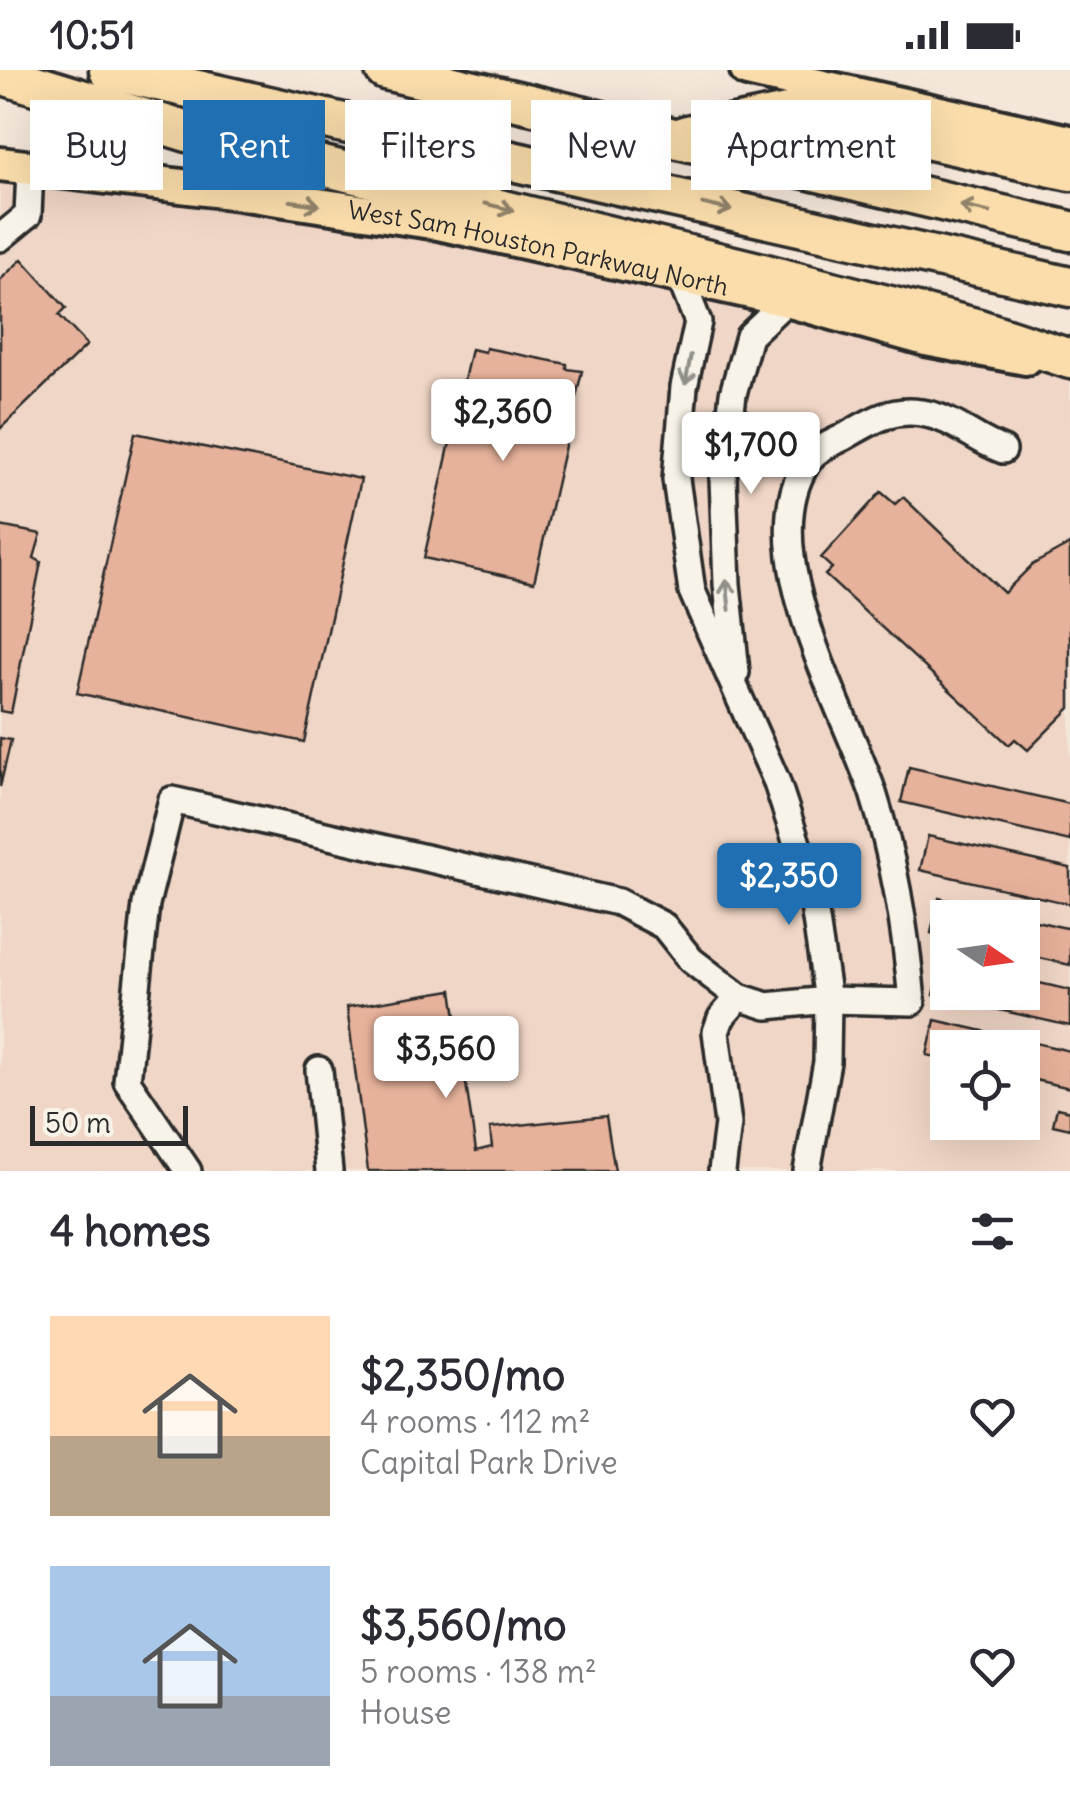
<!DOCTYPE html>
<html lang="en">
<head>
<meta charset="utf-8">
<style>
	:root { --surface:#fff; --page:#f2f2f3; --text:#2b2b33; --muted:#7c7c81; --accent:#1f6fb2 }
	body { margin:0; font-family:Delius,sans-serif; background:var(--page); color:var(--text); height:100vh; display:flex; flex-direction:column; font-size:38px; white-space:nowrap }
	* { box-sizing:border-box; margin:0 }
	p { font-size:32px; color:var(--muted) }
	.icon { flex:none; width:55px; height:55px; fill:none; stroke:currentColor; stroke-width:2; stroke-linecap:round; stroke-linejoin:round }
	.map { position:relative; height:1101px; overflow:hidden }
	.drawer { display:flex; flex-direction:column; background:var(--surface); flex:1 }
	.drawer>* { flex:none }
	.hud { position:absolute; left:30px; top:30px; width:1010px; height:90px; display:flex; gap:20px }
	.needle { width:65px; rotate:103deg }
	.controls { position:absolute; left:930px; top:830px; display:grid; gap:20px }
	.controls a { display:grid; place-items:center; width:110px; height:110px; border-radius:0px; background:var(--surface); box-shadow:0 10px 40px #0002; font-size:50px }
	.scale { position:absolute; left:30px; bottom:25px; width:158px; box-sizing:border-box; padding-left:10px; border:5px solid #2b2b2b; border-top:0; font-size:28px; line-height:35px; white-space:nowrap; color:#2b2b2b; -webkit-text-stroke:8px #f7f3e8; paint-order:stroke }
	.price { position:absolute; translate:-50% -85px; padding:0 22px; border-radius:10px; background:#fff; color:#222; font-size:32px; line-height:65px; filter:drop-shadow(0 2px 5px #0008) }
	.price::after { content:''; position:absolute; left:50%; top:60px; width:30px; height:22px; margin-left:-15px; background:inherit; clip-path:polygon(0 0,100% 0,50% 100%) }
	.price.selected { background:var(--accent); color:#fff }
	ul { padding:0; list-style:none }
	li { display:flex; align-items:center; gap:30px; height:250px; padding:0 50px }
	li span { display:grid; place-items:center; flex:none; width:280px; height:200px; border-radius:0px; color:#555 }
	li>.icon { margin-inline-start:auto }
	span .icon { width:120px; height:120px; fill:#fffc; stroke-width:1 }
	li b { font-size:42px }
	h2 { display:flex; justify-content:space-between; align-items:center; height:120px; padding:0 50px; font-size:42px }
	.chip { padding:0 35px; border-radius:0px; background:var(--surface); box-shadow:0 10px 40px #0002; font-size:35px; line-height:90px }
	.chip.selected { background:var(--accent); color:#fff }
	.status { display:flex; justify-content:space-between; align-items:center; height:70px; padding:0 50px; background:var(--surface); direction:ltr }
	.status svg { height:28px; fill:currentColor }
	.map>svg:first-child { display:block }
	.built { fill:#f0d6c6; fill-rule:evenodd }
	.building { fill:#e7b29b; stroke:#2b2b2b; stroke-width:2.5 }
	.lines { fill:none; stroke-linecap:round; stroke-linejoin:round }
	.minor-casing { stroke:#2b2b2b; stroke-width:32 }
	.major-casing { stroke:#2b2b2b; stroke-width:40 }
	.highway-casing { stroke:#2b2b2b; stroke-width:45 }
	.minor { stroke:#f7f3e8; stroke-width:25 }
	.major { stroke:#faddab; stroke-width:32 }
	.highway { stroke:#faddab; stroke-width:38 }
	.oneway { stroke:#92846b }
	.oneway2 { stroke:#918f8a }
	.labels { text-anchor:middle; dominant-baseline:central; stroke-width:8; stroke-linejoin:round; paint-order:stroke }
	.street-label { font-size:25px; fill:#2b2b2b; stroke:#f7f3e8 }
</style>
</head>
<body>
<div class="status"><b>10:51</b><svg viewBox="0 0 49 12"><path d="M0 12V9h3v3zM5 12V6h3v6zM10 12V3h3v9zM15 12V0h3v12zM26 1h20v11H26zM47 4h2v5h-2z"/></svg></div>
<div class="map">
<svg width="1070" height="1101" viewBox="0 0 1070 1101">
	<rect width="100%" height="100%" fill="#f4e6d9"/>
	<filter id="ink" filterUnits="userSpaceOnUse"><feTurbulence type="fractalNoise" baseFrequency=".01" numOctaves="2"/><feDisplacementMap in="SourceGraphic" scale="20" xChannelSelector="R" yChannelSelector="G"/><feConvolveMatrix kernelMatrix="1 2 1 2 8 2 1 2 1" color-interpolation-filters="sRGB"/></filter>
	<g filter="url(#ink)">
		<path class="built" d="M0,94l239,29 831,176v802h-1070zM948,848h74v74h-74zM948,978h74v74h-74z"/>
		<g class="building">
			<path d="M22,189l44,49 -7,7 28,30 -87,84v-149z"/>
			<path d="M486,278l81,16v5l15,2 -48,211 -110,-24 47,-209 14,3z"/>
			<path d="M135,363l226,46 -57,263 -227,-49z"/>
			<path d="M881,422l14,12 8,-7 101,96 28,-28 38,-21v164l-42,42 -13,-11 -6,6 -184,-170 7,-7 -11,-10z"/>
			<path d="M0,456l41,8 -7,24 7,4 -30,151 -11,-2z"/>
			<path d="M0,668l11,2 -11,47z"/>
			<path d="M909,697l161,37v37l-169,-39z"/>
			<path d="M928,766l142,32v36l-150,-34z"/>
			<path d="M939,828l131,31v36l-48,-11v-36h-74v19l-17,-4z"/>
			<path d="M942,890l6,1v31h74v-13l48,11v36l-136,-31z"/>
			<path d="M452,920l24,161 16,-4 -2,-19 116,-12 9,55h-247l-21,-164z"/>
			<path d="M935,950l135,31v37l-48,-11v-29h-74v12l-21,-5z"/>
			<path d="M1057,1038l13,3v18l-17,-4z"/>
		</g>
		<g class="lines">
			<g class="minor-casing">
				<g id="minor">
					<path d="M0,168l28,-23 2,-45"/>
					<path d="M680,207l18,45 -14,65 -8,92 16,112 84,189 35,106 17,114 -1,62 -20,109"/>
					<path d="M736,602l-9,-88 -4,-106 10,-84 16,-58 38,-36"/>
					<path d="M319,1000l10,101"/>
					<path d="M188,1101l-61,-90 19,-177 26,-104 446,102 46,24 27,34 48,37 28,9 61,-6 84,2c-6,-72 -17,-140 -39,-209 -29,-87 -128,-253 -61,-337 7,-8 22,-14 32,-19 26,-15 46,-29 77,-24 32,4 53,27 82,37"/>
					<path d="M722,1101l6,-47 -12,-92 5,-14 18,-21"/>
				</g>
			</g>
			<g class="major-casing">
				<g id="major">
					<path d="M747,0l323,72"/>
					<path id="s1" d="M0,94l239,29 199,30 349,77 139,39 100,19"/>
				</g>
			</g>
			<g class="highway-casing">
				<g id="highway">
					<path d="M109,0l961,217"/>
					<path d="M385,0l685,161"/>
					<path d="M0,4l204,63 554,135 221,57 91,30"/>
					<path d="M687,65l114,-24 269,60"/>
				</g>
			</g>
			<use href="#minor" class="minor"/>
			<use href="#major" class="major"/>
			<use href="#highway" class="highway"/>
		</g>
		<defs><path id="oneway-shaft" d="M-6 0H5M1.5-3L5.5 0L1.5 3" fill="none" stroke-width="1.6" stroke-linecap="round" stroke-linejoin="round" transform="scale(2.5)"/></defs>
		<g class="oneway">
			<use href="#oneway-shaft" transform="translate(305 133) rotate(9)"/>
			<use href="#oneway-shaft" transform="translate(499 137) rotate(14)"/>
			<use href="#oneway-shaft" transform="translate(717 137) rotate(13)"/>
			<use href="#oneway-shaft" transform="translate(975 139) rotate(-167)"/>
		</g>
		<g class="oneway2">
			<use href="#oneway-shaft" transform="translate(688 300) rotate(101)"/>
			<use href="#oneway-shaft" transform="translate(728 525) rotate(-96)"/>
		</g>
	</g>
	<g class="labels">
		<g class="street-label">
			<text stroke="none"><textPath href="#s1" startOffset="545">West Sam Houston Parkway North</textPath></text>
		</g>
	</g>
</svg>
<div class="controls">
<a><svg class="needle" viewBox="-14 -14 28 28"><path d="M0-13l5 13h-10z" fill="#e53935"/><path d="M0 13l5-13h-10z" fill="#7c7c81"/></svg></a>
<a><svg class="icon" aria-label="locate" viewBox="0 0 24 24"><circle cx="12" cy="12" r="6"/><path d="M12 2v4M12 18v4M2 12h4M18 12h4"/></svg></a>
</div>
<div class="scale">50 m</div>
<b class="price" style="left:503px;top:394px">$2,360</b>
<b class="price" style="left:751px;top:427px">$1,700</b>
<b class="price selected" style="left:789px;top:858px">$2,350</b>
<b class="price" style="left:446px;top:1031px">$3,560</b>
<div class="hud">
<a class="chip">Buy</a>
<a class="chip selected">Rent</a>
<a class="chip">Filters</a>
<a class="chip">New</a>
<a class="chip">Apartment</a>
</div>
</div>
<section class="drawer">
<h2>4 homes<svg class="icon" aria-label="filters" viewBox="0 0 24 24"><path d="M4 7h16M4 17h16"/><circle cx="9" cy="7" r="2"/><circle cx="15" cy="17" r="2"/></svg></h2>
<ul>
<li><span style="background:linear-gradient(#ffd9b3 60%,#b9a48a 0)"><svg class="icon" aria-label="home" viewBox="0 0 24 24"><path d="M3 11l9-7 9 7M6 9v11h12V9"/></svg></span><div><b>$2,350/mo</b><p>4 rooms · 112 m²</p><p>Capital Park Drive</p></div><svg class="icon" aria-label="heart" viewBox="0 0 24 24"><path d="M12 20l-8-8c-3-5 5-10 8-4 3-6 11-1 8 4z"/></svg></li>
<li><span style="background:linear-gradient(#a9c7e8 65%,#9aa5b1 0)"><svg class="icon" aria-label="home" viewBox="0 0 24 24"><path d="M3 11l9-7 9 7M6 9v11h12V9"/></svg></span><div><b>$3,560/mo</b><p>5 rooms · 138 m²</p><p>House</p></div><svg class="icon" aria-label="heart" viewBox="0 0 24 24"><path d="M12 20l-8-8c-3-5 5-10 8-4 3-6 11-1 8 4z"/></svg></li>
</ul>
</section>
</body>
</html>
